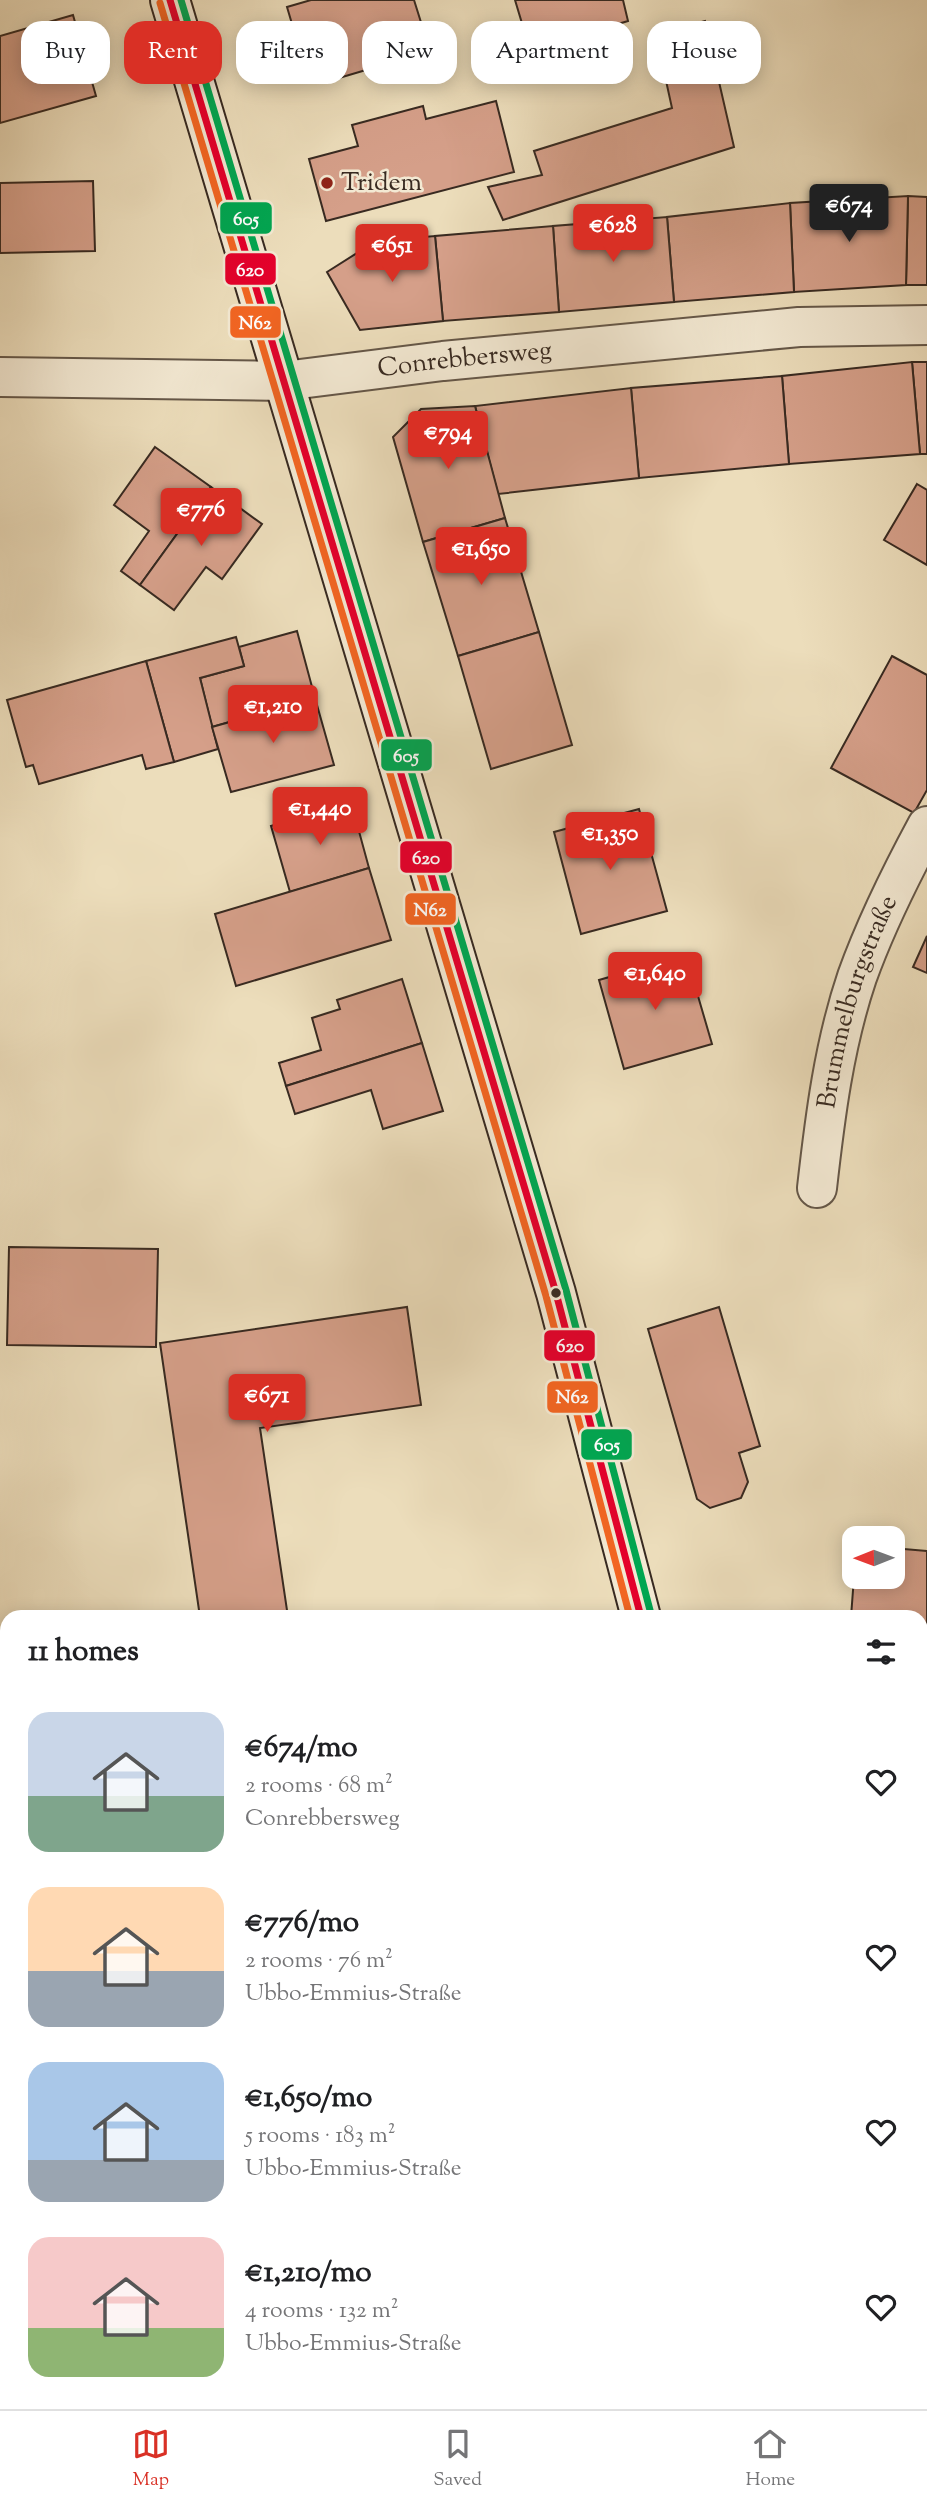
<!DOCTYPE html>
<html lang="en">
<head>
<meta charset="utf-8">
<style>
	:root { --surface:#fff; --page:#f2f2f2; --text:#202124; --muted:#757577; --line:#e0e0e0; --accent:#d93025 }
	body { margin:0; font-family:"Sorts Mill Goudy",serif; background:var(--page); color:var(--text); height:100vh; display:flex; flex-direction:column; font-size:26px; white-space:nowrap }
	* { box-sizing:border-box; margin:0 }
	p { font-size:23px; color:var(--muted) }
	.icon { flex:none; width:38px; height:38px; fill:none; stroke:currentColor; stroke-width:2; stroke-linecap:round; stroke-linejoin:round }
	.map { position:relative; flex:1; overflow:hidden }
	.drawer { position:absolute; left:0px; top:1610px; width:928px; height:800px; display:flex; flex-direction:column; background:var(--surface); border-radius:21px 21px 0 0; box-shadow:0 4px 18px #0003 }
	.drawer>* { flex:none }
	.guide { position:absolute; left:21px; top:21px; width:886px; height:63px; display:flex; gap:14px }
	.needle { width:46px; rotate:269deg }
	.tools { position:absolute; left:842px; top:1526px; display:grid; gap:14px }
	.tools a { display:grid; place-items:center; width:63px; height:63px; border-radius:14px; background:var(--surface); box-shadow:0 4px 18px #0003; font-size:35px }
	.price { position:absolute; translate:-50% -60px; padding:0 16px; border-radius:7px; background:var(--accent); color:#fff; font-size:23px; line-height:46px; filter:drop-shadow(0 2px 4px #0008) }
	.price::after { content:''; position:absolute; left:50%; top:42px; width:21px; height:16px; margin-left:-10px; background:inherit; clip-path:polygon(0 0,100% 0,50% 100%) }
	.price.on { background:#222; color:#fff }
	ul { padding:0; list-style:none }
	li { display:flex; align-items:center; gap:21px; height:175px; padding:0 28px }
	li span { display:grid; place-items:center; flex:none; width:196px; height:140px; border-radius:21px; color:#555 }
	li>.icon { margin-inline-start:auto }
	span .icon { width:84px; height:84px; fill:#fffc; stroke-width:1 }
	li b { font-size:30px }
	h2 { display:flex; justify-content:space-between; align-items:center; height:84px; padding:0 28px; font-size:30px }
	.chip { padding:0 24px; border-radius:21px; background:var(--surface); box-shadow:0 4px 18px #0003; font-size:24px; line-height:63px }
	.chip.on { background:var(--accent); color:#fff }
	.tab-bar { display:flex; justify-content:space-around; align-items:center; height:98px; border-top:2px solid var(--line); background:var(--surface); font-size:19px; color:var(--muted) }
	.tab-bar a { display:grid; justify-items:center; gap:4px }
	.tab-bar .on { color:var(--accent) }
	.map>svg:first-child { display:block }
	.building { fill:#d59f89; stroke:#382a21; stroke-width:2 }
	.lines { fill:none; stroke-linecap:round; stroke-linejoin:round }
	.minor-casing { stroke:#655748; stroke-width:42 }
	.tertiary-casing { stroke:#655748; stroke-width:42 }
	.secondary-casing { stroke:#382a21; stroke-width:42 }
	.minor { stroke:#f3e9d3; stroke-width:38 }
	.tertiary { stroke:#f3e9d3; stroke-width:38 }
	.secondary { stroke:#f3e9d3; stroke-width:38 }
	.bus-1-casing { stroke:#f3e9d3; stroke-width:12 }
	.bus-2-casing { stroke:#f3e9d3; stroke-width:12 }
	.bus-3-casing { stroke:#f3e9d3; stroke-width:12 }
	.bus-1 { stroke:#e4002b; stroke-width:7 }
	.bus-2 { stroke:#f26522; stroke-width:7 }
	.bus-3 { stroke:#00a651; stroke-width:7 }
	.poi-dot { fill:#8f2418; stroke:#f3e9d3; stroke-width:2.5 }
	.bus-dot { fill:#382a21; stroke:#f3e9d3; stroke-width:2.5 }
	.labels { text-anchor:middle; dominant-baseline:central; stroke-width:5; stroke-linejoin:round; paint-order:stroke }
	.poi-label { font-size:26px; fill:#382a21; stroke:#f3e9d3; text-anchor:start }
	.street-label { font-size:26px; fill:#382a21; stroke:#f3e9d3 }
	.line-badge { stroke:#f3e9d3; stroke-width:2.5 }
	.badge-label { font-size:19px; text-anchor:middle; font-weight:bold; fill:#fff }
</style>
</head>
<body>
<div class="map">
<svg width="927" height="2409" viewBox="0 0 927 2409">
	<rect width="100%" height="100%" fill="#ecddbb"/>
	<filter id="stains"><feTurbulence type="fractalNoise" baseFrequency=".00286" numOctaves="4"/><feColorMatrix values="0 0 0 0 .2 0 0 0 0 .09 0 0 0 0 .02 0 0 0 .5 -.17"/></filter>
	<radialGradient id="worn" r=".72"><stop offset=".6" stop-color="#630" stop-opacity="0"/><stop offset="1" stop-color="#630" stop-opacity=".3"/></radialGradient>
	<g class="building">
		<path d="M311,0h103l16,51 -91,27 -16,-53 -28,9 -8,-27z"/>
		<path d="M515,0h108l5,21 -30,9 4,10 -69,20z"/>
		<path d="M73,15l23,81 -96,27v-87z"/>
		<path d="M705,21l29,126 -231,73 -15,-33 54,-12 -8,-24 138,-43 -16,-73z"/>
		<path d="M496,101l18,71 -188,49 -17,-62 49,-13 -6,-21 71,-19 3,13z"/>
		<path d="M93,181l2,70 -95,2v-70z"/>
		<path d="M908,196l19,1v88h-21z"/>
		<path d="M908,196l-2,89 -112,7 -4,-89z"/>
		<path d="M790,203l4,89 -120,10 -7,-85z"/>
		<path d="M667,217l7,85 -115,10 -6,-86z"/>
		<path d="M553,226l6,86 -116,9 -8,-85z"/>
		<path d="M435,236l8,85 -83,9 -33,-58 49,-31z"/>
		<path d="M912,362h15v92h-7z"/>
		<path d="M912,362l8,92 -131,10 -7,-88z"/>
		<path d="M782,376l7,88 -150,14 -8,-90z"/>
		<path d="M631,388l8,90 -141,16 -23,-88z"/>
		<path d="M475,406l30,112 -82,24 -30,-105 28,-28z"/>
		<path d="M155,447l56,40 -71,98 -19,-14 28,-40 -35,-26z"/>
		<path d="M917,484l10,6v75l-43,-25z"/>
		<path d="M211,487l51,37 -40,55 -16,-12 -32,43 -34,-25z"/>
		<path d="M505,518l34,114 -81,24 -35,-114z"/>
		<path d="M297,631l18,67 -103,29 -12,-49 44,-12 -5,-19z"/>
		<path d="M539,632l33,113 -81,24 -33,-113z"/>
		<path d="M236,637l8,29 -44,12 18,71 -44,13 -28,-101z"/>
		<path d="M892,656l35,19v115l-13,23 -83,-45z"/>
		<path d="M146,661l28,101 -28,7 -4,-14 -103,29 -6,-19 -7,2 -19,-67z"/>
		<path d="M315,698l19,67 -103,27 -19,-65z"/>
		<path d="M351,802l18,66 -79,24 -19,-66z"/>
		<path d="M639,809l28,102 -86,23 -27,-102z"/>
		<path d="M369,868l22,72 -155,46 -21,-72z"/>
		<path d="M927,936v37l-14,-6z"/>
		<path d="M686,955l26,89 -88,25 -25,-89z"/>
		<path d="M402,979l20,64 -136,43 -7,-23 42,-13 -9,-32 28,-9 -3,-9z"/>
		<path d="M422,1043l21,68 -60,18 -12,-39 -76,24 -9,-28z"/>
		<path d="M9,1247l149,2 -2,98 -149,-2z"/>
		<path d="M407,1307l14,98 -161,23 28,189h-88l-40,-274z"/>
		<path d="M719,1307l41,139 -21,7 9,29 -7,16 -31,10 -13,-9 -49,-170z"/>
		<path d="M892,1548l35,3v128l-7,-1v-61h-69l3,-40h38z"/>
		<rect x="920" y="1702" width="7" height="78"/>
		<rect x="0" y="1990" width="7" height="83"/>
		<path d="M927,2020v46l-7,-23v-21z"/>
		<path d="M45,2403h230l-1,6h-229z"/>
		<path d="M275,2403h210l-1,6h-210z"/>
		<path d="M620,2403h88l2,6h-88z"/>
	</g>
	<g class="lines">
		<g class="minor-casing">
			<g id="minor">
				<path id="s1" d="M0,377l284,4 159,-20 356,-34 128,-2"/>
				<path id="s2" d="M817,1188c8,-71 17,-143 40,-211 19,-53 43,-101 70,-151"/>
				<path d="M0,2200l7,-1"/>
			</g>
		</g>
		<g class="tertiary-casing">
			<path id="tertiary" d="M920,1930h7"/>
		</g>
		<g class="secondary-casing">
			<g id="secondary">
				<path d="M170,0l386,1293 85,324"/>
				<path d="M859,2403l2,6"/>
			</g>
		</g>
		<use href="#minor" class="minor"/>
		<use href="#tertiary" class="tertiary"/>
		<use href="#secondary" class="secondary"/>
		<g class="bus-1-casing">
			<path id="bus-1" d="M170,0l386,1293 85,324"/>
		</g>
		<g class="bus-2-casing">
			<path id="bus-2" d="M160,3l386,1293 84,321"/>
		</g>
		<g class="bus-3-casing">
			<path id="bus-3" d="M181,0l385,1290 85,324"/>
		</g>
		<use href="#bus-1" class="bus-1"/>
		<use href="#bus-2" class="bus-2"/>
		<use href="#bus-3" class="bus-3"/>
	</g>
	<circle class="poi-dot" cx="327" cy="183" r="7"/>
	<circle class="bus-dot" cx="556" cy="1293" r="6"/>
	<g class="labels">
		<g class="poi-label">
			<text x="341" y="183">Tridem</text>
		</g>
		<g class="street-label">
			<text stroke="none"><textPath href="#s1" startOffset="466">Conrebbersweg</textPath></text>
			<text stroke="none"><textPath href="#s2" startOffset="191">Brummelburgstraße</textPath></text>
		</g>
	</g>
	<g class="line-badge">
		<rect x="219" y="201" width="54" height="34" rx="7" fill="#00a651"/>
		<rect x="224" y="252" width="53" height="34" rx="7" fill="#e4002b"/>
		<rect x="229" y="305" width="53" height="34" rx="7" fill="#f26522"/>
		<rect x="380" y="738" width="53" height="34" rx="7" fill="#00a651"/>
		<rect x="399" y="840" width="54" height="34" rx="7" fill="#e4002b"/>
		<rect x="404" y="892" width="53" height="34" rx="7" fill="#f26522"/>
		<rect x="543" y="1329" width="53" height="33" rx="7" fill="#e4002b"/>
		<rect x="546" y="1380" width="53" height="34" rx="7" fill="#f26522"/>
		<rect x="580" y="1428" width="53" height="33" rx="7" fill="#00a651"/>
	</g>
	<g class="badge-label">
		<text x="246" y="225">605</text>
		<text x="250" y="276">620</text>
		<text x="255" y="329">N62</text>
		<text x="406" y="762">605</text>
		<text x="426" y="864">620</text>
		<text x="430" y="916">N62</text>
		<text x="570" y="1352">620</text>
		<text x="572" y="1403">N62</text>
		<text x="607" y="1451">605</text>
	</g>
	<rect width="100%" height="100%" filter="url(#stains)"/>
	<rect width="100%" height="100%" fill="url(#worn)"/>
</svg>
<div class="tools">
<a><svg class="needle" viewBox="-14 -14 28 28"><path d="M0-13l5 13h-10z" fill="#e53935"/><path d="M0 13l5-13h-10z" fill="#757577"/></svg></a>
</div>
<b class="price on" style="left:849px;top:244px">€674</b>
<b class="price" style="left:613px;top:264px">€628</b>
<b class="price" style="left:392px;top:284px">€651</b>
<b class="price" style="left:448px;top:471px">€794</b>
<b class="price" style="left:201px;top:548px">€776</b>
<b class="price" style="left:481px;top:587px">€1,650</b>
<b class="price" style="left:273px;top:745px">€1,210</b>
<b class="price" style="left:320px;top:847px">€1,440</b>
<b class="price" style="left:610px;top:872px">€1,350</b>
<b class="price" style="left:655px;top:1012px">€1,640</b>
<b class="price" style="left:267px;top:1434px">€671</b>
<div class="guide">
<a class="chip">Buy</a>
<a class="chip on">Rent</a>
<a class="chip">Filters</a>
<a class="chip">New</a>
<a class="chip">Apartment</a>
<a class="chip">House</a>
</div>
<section class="drawer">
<h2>11 homes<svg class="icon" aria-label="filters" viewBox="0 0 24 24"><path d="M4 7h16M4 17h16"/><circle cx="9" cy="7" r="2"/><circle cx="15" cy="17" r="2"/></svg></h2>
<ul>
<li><span style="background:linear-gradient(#c9d6e8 60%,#7fa58c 0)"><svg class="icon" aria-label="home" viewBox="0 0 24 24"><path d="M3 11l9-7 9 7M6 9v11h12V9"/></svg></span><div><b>€674/mo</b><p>2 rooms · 68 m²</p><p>Conrebbersweg</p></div><svg class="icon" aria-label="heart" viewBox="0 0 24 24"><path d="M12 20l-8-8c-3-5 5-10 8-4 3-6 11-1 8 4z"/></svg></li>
<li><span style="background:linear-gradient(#ffd9b3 60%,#9aa5b1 0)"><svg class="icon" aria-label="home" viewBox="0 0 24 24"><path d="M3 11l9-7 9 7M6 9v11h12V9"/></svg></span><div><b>€776/mo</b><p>2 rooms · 76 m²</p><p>Ubbo-Emmius-Straße</p></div><svg class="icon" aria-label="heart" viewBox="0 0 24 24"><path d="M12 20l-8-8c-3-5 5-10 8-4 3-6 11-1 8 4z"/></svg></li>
<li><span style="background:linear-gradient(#a9c7e8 70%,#9aa5b1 0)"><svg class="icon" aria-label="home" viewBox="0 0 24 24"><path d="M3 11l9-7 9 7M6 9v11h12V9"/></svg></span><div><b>€1,650/mo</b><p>5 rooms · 183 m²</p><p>Ubbo-Emmius-Straße</p></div><svg class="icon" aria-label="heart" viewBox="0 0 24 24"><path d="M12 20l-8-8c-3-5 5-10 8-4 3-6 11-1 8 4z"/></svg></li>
<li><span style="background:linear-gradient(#f6c9c9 65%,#8fb573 0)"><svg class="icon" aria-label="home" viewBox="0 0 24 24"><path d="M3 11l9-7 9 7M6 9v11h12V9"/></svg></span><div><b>€1,210/mo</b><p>4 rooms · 132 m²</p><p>Ubbo-Emmius-Straße</p></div><svg class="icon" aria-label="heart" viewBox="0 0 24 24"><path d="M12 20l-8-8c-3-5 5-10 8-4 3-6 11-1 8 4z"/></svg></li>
</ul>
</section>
</div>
<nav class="tab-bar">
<a class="on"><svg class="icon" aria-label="map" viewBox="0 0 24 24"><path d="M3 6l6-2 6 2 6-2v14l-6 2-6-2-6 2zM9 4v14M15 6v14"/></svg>Map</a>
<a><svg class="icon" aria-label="saved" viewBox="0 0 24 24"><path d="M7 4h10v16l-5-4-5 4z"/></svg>Saved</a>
<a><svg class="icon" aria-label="home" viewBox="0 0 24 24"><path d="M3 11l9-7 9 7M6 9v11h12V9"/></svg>Home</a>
</nav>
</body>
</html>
